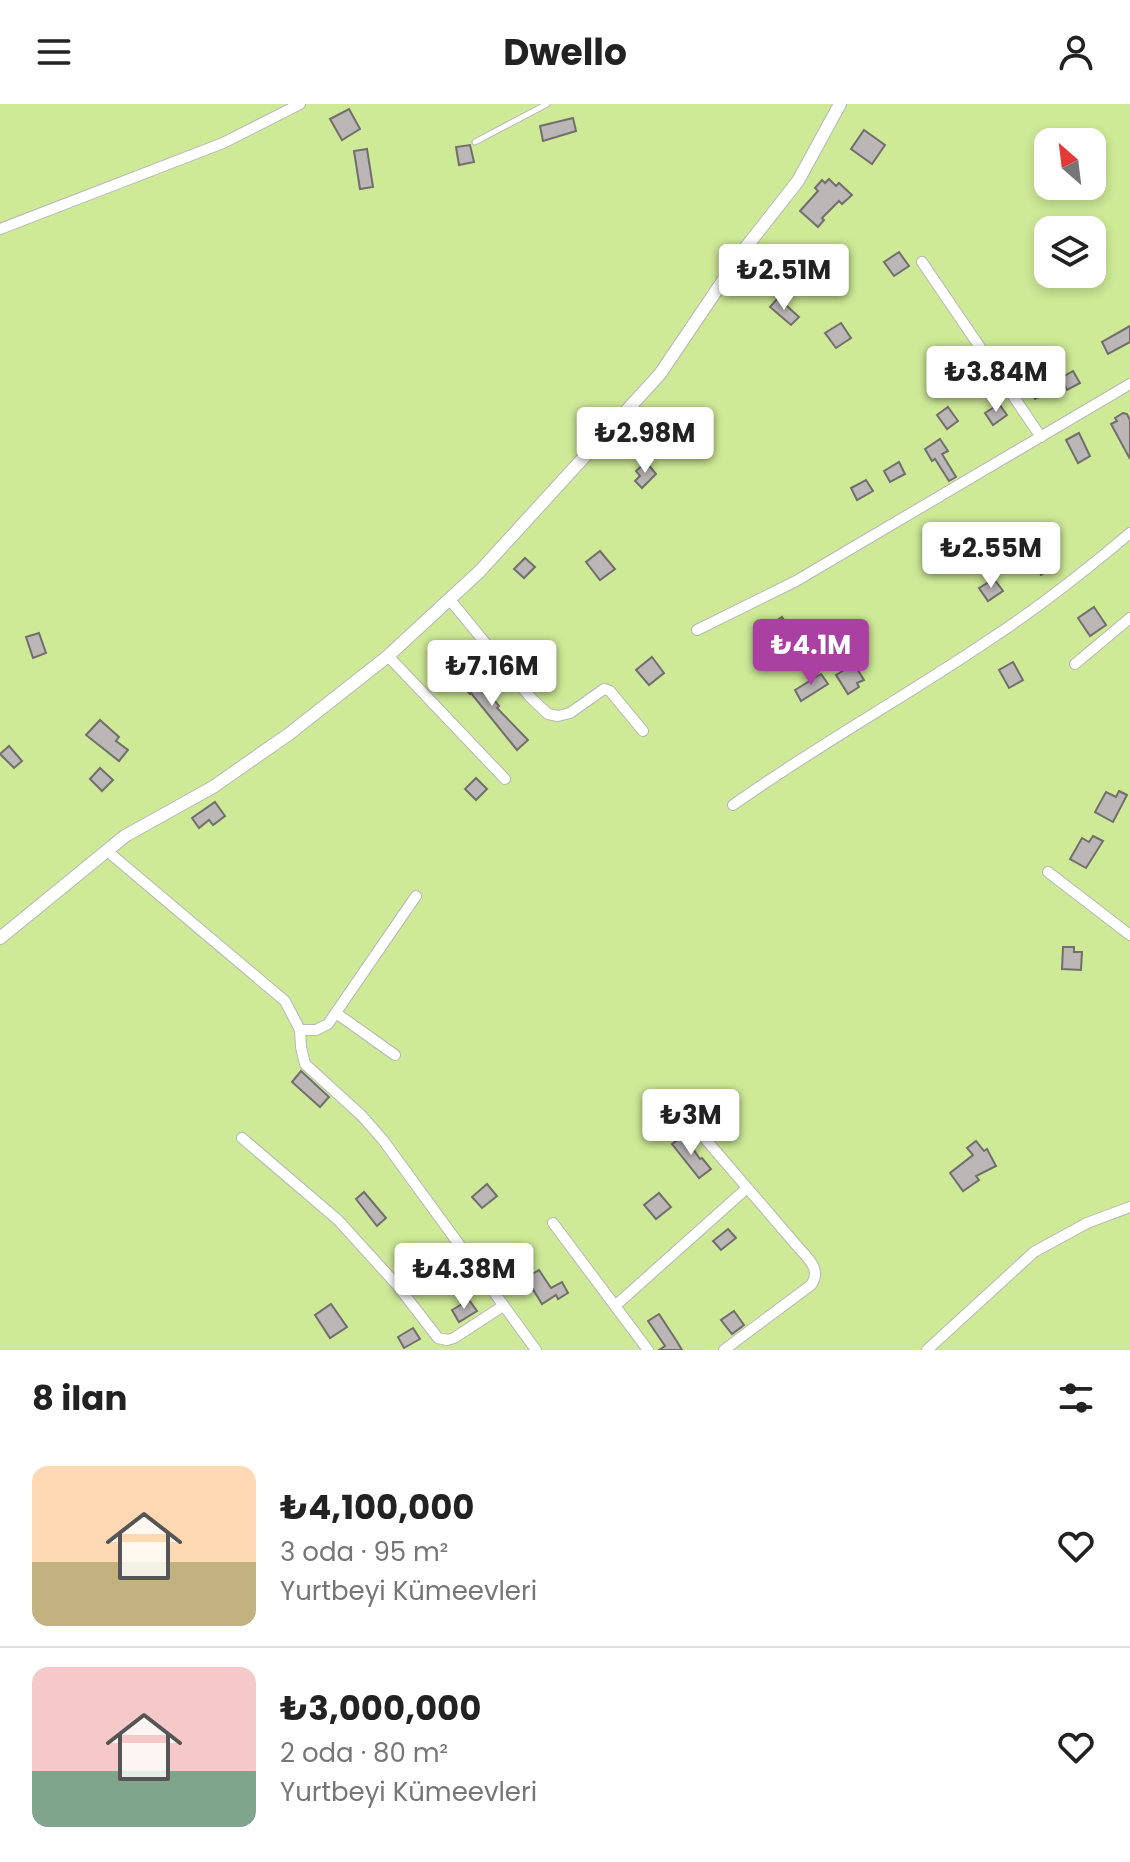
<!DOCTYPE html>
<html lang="tr">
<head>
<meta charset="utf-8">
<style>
	:root { --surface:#fff; --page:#f2f2f2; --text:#222; --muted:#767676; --line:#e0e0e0; --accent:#aa40a1 }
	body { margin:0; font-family:Poppins,sans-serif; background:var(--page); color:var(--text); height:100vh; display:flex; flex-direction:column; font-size:30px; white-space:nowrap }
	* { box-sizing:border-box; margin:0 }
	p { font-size:26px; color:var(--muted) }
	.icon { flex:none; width:44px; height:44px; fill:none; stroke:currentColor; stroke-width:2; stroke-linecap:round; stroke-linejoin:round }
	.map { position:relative; height:1246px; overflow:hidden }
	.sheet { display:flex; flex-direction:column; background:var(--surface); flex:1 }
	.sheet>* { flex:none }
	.needle { width:52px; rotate:332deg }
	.tools { position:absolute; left:1034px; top:24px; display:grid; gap:16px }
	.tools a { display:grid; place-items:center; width:72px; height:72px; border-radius:16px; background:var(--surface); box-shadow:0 4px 12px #0003; font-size:40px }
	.price { position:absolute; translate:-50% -68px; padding:0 18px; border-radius:8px; background:#fff; color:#222; font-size:26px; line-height:52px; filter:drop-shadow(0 2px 4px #0008) }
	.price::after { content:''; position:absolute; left:50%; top:48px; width:24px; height:18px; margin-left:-12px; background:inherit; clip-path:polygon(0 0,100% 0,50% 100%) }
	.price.on { background:var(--accent); color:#fff }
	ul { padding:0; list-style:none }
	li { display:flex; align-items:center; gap:24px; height:200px; padding:0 32px }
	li+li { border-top:2px solid var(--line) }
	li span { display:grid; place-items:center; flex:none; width:224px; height:160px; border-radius:16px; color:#555 }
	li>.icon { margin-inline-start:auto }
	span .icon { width:96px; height:96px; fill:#fffc; stroke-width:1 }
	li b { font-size:34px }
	h2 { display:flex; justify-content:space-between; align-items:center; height:96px; padding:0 32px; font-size:34px }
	header { display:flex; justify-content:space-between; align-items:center; height:104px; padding:0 32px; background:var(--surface); font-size:36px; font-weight:700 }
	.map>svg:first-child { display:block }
	.green { fill:#ceea97; fill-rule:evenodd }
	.building { fill:#bbb7b6; stroke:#726e6d; stroke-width:2 }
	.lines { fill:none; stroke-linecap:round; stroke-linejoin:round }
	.service-casing { stroke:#b6b6ba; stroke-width:7 }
	.minor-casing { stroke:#b6b6ba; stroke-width:12 }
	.tertiary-casing { stroke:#b6b6ba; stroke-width:14 }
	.service { stroke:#fff; stroke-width:5 }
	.minor { stroke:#fff; stroke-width:10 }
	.tertiary { stroke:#fff; stroke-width:12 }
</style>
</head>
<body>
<header><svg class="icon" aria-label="menu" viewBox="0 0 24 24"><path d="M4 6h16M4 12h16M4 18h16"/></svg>Dwello<svg class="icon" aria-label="person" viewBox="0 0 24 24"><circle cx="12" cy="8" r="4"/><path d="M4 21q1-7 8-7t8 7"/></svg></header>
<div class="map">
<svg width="1130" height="1246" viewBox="0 0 1130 1246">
	<rect width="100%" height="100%" fill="#ededf1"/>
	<path class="green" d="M0,0h1130v1246h-1130zM1048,38h44v44h-44zM1048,126h44v44h-44z"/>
	<g class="building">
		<path d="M349,5l11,20 -18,11 -12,-21z"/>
		<path d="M573,14l3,13 -33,10 -3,-15z"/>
		<path d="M864,26l21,15 -13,19 -21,-15z"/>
		<path d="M470,41l4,17 -15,3 -3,-18z"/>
		<path d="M367,45l6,38 -13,2 -6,-38z"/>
		<path d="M829,75l7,7 3,-3 13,12 -10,9 -3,-3 -17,17 2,2 -6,7 -18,-16 18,-20 -3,-3 7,-8 3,3z"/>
		<path d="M899,148l10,14 -15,10 -10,-14z"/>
		<path d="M764,157l15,16 -14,13 -15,-16z"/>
		<path d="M838,161l6,6 -16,18 -7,-6z"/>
		<path d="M778,194l21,19 -8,8 -21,-18z"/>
		<path d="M841,219l10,15 -15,10 -11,-15z"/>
		<path d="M1130,222v16l-22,12 -6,-12z"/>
		<path d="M1073,267l7,12 -13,7 -6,-12z"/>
		<path d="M1041,274l8,14 -14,7 -7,-14z"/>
		<path d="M999,300l8,11 -14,10 -8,-12z"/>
		<path d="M948,303l10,14 -11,8 -10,-14z"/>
		<path d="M1123,309l4,1 3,6v39l-19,-35 6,-3 -2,-3z"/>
		<path d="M1079,329l11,23 -12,7 -12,-23z"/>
		<path d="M940,335l8,12 -6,3 14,23 -7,4 -14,-22 -3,2 -7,-12z"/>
		<path d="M646,358l10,12 -14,14 -7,-7 5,-5 -4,-5z"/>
		<path d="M899,358l6,12 -15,8 -6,-11z"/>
		<path d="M866,376l7,11 -16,9 -6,-12z"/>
		<path d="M1045,443l11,19 -15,9 -12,-18z"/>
		<path d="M600,447l15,18 -15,11 -14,-18z"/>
		<path d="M525,454l10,9 -11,11 -10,-9z"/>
		<path d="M994,475l9,12 -15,10 -9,-13z"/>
		<path d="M1094,503l12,18 -16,11 -12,-18z"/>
		<path d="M782,513l9,14 -10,7 -11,-13z"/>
		<path d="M39,529l7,20 -13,5 -7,-21z"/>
		<path d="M652,553l12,16 -15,12 -13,-15z"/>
		<path d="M1013,558l10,18 -14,8 -10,-18z"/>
		<path d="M854,560l10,16 -7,3 2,4 -11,7 -12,-19z"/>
		<path d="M469,565l30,37 -2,2 31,32 -11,10 -46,-57 -1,1 -14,-15z"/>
		<path d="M821,570l7,10 -27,17 -6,-11z"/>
		<path d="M100,616l19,17 -3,4 12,9 -9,11 -33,-26z"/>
		<path d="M9,642l13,15 -8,7 -14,-14z"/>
		<path d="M100,664l13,12 -11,11 -12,-12z"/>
		<path d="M476,674l11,11 -11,11 -11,-11z"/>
		<path d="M1119,687l8,4 -14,27 -18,-10 11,-20 10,5z"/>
		<path d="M215,698l10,14 -12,9 -4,-5 -10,8 -7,-10z"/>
		<path d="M1093,732l10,5 -17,27 -16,-9 12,-21 7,4z"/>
		<path d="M1063,843h11v5h8l-1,18 -19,-1z"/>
		<path d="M301,967l28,26 -9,10 -28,-25z"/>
		<path d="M684,1032l16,23 2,-1 9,11 -12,9 -27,-34z"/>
		<path d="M976,1037l8,10 3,-2 9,17 -20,10 3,4 -16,11 -13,-18 23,-18 -6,-7z"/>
		<path d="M487,1080l10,12 -15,12 -10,-11z"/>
		<path d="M364,1088l22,26 -9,8 -21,-27z"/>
		<path d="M659,1089l12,14 -15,12 -12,-14z"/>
		<path d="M728,1125l8,9 -15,12 -8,-9z"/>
		<path d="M539,1166l12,18 11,-6 6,11 -10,6 -2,-4 -14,9 -16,-26z"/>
		<path d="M469,1196l8,11 -18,11 -7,-12z"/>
		<path d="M331,1200l16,23 -17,11 -15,-23z"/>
		<path d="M734,1207l10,14 -12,9 -11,-14z"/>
		<path d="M659,1210l17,26 6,10h-23l6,-4 -17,-25z"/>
		<path d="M413,1224l7,11 -16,9 -6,-11z"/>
	</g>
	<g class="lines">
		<g class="service-casing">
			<path id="service" d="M475,38l72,-38"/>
		</g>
		<g class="minor-casing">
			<g id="minor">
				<path d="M0,125l223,-86 77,-39"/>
				<path d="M922,158l119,175"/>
				<path d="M450,496l80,97 18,17 10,2 12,-3 34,-24 6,2 33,40"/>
				<path d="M697,526l99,-49 334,-197"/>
				<path d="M388,552l117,123"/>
				<path d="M1075,560l55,-46"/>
				<path d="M733,701c83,-59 172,-108 256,-165 49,-32 96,-69 141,-107"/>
				<path d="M106,746l179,151 15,29 1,17 4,17 57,52 21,24 153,210"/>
				<path d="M1048,768l82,63"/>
				<path d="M336,909l59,42"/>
				<path d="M300,926h16l12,-6 88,-128"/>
				<path d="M683,1009l115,134c10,11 24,23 13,38l-87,65"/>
				<path d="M242,1034l96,82 59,65 41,53 9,2 7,-2 49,-32"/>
				<path d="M553,1119l95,127"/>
				<path d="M615,1202l132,-118"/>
				<path d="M927,1246l107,-98 53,-29 43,-16"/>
			</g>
		</g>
		<g class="tertiary-casing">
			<path id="tertiary" d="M0,834l125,-102 88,-49 76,-53 99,-78 92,-85 180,-197 83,-123 55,-70 42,-77"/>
		</g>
		<use href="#service" class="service"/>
		<use href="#minor" class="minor"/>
		<use href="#tertiary" class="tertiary"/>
	</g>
</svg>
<div class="tools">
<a><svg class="needle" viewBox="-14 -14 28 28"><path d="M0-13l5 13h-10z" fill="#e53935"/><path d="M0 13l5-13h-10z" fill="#767676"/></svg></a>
<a><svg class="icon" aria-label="layers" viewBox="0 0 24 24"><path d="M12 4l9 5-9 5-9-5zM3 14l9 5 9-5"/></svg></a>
</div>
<b class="price" style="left:784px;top:208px">₺2.51M</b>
<b class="price" style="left:996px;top:310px">₺3.84M</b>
<b class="price" style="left:645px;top:371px">₺2.98M</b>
<b class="price" style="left:991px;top:486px">₺2.55M</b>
<b class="price on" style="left:811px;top:583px">₺4.1M</b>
<b class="price" style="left:492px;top:604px">₺7.16M</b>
<b class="price" style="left:691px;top:1053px">₺3M</b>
<b class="price" style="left:464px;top:1207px">₺4.38M</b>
</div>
<section class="sheet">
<h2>8 ilan<svg class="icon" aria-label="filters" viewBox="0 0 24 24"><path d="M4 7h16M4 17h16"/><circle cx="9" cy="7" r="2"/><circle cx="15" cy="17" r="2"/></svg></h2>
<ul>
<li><span style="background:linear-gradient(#ffd9b3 60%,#c2b280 0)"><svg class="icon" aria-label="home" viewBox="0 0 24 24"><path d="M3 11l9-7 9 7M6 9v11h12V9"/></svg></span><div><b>₺4,100,000</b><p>3 oda · 95 m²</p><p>Yurtbeyi Kümeevleri</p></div><svg class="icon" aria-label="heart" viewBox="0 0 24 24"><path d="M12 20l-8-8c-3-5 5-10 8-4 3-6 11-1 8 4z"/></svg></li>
<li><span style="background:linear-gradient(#f6c9c9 65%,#7fa58c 0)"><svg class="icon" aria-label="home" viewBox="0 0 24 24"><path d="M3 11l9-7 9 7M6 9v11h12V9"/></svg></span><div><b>₺3,000,000</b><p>2 oda · 80 m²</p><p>Yurtbeyi Kümeevleri</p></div><svg class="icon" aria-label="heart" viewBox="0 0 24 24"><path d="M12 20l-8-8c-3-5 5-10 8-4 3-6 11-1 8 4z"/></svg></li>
</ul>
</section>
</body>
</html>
